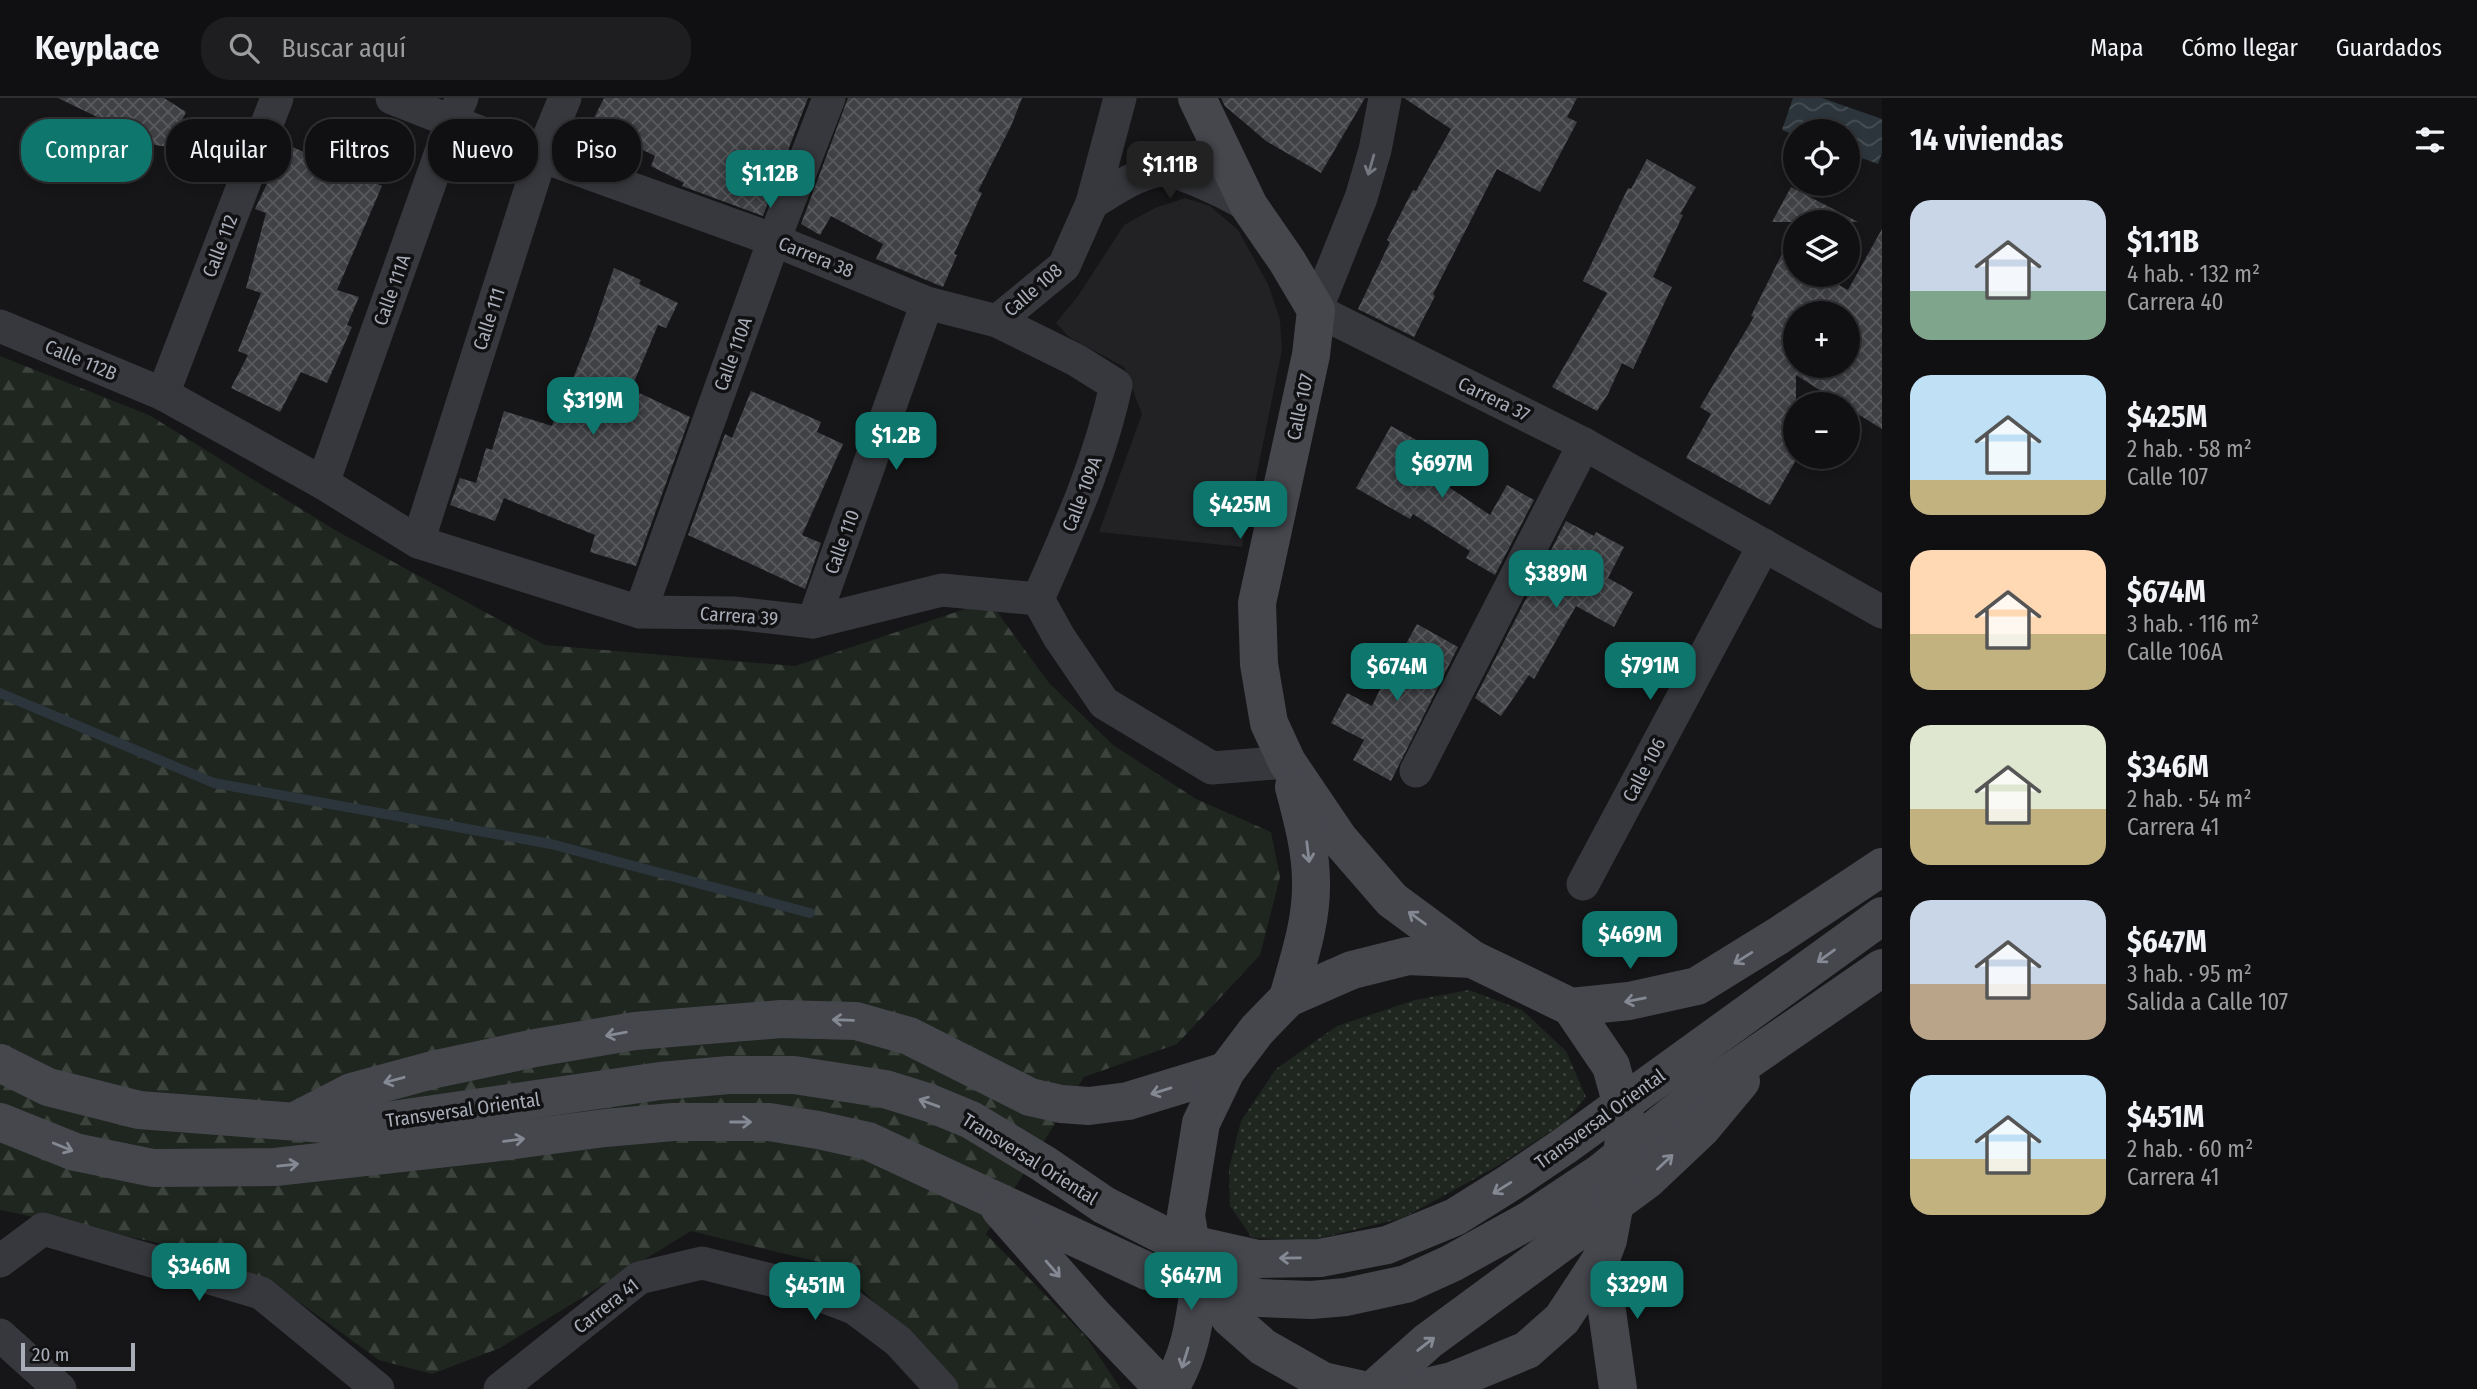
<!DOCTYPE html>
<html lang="es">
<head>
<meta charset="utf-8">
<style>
	:root { --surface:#101012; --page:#1e1e20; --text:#f1f3f6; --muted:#9c9d9f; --line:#303032; --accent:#0f766e }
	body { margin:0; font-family:"Fira Sans Condensed",sans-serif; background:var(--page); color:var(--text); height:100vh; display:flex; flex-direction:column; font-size:26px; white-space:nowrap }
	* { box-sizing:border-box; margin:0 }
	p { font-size:23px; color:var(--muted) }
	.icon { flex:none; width:38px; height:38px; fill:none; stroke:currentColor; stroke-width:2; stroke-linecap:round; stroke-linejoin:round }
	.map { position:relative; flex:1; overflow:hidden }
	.side { display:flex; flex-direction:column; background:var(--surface); width:595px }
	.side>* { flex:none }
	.guide { position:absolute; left:21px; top:21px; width:665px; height:63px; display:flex; gap:14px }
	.controls { position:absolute; left:1783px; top:21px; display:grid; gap:14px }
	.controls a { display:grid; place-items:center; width:77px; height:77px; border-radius:50%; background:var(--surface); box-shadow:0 4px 10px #0003,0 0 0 2px var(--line); font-size:35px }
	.scale { position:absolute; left:21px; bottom:18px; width:114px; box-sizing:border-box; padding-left:7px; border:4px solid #a8adb8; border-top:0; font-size:19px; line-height:24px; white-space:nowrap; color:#a8adb8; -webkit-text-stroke:5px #111113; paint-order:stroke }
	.price { position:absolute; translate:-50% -60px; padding:0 16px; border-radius:14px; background:var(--accent); color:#fff; font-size:23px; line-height:46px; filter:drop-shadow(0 2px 4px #0008) }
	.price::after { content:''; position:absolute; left:50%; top:42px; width:21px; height:16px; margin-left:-10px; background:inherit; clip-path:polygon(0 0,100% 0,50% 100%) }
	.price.selected { background:#222; color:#fff }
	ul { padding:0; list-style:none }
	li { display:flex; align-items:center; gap:21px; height:175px; padding:0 28px }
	li span { display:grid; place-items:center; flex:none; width:196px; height:140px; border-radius:21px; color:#555 }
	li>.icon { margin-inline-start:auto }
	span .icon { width:84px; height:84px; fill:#fffc; stroke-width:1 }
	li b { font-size:30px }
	h2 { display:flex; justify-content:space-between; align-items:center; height:84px; padding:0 28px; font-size:30px }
	.pill { padding:0 24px; border-radius:28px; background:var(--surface); box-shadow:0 4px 10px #0003,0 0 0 2px var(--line); font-size:24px; line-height:63px }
	.pill.selected { background:var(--accent); color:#fff }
	header { display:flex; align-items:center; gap:42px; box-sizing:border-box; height:98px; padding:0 35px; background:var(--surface); border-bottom:2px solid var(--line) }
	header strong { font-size:33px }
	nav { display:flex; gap:38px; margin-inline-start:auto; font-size:24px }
	.search { width:490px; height:63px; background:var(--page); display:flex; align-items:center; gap:18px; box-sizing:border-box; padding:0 24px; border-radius:28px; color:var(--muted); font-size:26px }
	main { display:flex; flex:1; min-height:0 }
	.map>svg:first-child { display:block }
	.built { fill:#222225 }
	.grass { fill:url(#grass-dots) }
	.forest { fill:url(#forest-firs) }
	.water { fill:url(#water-waves) }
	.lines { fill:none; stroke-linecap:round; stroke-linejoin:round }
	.stream { stroke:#2c353c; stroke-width:10 }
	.building { fill:url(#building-cross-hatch); fill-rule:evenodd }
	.street { stroke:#37383d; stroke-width:33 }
	.secondary { stroke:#45474d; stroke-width:38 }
	.secondary-bridge { stroke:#45474d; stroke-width:38 }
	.oneway { stroke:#757881 }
	.oneway2 { stroke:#858993 }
	.labels { text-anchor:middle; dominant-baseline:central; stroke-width:7; stroke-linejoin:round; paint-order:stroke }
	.street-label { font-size:19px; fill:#a8adb8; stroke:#111113 }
</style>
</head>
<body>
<header>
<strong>Keyplace</strong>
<div class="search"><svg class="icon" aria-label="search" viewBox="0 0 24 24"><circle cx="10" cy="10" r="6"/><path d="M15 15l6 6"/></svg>Buscar aquí</div>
<nav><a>Mapa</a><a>Cómo llegar</a><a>Guardados</a></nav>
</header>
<main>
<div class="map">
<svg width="1882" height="1291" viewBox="0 0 1882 1291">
	<defs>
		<pattern id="grass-dots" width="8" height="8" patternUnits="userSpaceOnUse" patternTransform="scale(1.75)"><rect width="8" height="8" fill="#1e261f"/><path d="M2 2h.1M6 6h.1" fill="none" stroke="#3c433d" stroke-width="1.8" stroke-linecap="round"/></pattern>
		<pattern id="forest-firs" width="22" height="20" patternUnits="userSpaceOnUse" patternTransform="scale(1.75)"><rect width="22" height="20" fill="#1e261f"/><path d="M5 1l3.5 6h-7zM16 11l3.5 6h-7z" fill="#3c433d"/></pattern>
		<pattern id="water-waves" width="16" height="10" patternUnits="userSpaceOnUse" patternTransform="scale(1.75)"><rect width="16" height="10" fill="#2c353c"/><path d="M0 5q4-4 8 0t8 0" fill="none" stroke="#485056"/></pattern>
		<pattern id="building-cross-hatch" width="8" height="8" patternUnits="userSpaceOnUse" patternTransform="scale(1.75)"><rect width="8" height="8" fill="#404145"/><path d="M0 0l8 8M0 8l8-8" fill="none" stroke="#595a5e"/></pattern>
	</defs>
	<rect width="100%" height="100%" fill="#161618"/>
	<path class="built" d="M1185,100l25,8 28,24 30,54 12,36 2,30 -40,197 -143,-15 43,-118 -18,-47 -55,-30 -13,-14 22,-27 46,-71 31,-17z"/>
	<path class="grass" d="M1469,892l53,20 44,41 20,46 -22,26 -70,45 -91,50 -91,22 -60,-2 -22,-32 -1,-37 12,-48 35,-52 61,-43 78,-26z"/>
	<path class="forest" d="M0,258l149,59 186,115 210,115 250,21 194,-65 60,82 64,62 83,54 75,33 9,45 -20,78 -83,89 -93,33 -98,157 100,103 35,52h-162l-119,-122 -149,-36 -191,117 -68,26 -53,-14 -109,-79 -77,-31 -193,-40z"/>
	<path class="water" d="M1793,0h29l60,21v34l-4,11 -30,-11v-22h-52l-1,4 -13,-5z"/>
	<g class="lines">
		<path class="stream" d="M0,595l214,90 337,61 259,69"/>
	</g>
	<g class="building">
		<path d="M58,0h106l22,14 -17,35 -14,-2z"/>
		<path d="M604,0h204l-45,118 -81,-30 2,-3 -33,-17 4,-10 -64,-32z"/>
		<path d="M848,0h174l-11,28 -33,65 4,2 -28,61 3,1 -14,32 -67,-28 7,-15 -52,-28 -11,19 -19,-11z"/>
		<path d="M1221,0h144l-44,75 -55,-32 -41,-35z"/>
		<path d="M1404,0h173l-10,19 10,5 -37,70 -43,-23 -64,125 2,2 -21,41 -56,-28 32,-67 -3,-2 26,-50 3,1 35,-62z"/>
		<path d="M281,44l101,44 -45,104 22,7 -12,28 5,2 -25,56 -26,-11 -21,40 -49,-24 17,-33 -10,-4 23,-58 -15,-5 20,-75 -11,-4 16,-34 -3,-1z"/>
		<path d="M1647,61l49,28 -16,27 3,1 -30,62 19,10 -39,82 -11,-6 -14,31 -11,17 -45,-24 55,-94 -24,-12 45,-93 3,1z"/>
		<path d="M1791,89l67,35h-86z"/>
		<path d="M1882,131v200l-34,-21v-4h-6l-46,-29v85l-26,45 -84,-47 25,-44 -11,-7 54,-90 -3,-1 32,-64 13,8v15h25l27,15zM1796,215h52v53h-52z"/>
		<path d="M614,170l27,12 -2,4 39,19 -12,25 -8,-3 -27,64 59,28 -54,149 -46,-14 5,-17 -91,-37 -9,23 -45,-16 10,-27 16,5 10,-35 6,2 12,-39 48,15 7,-21 3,1 31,-77z"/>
		<path d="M751,293l70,31 -4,10 26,12 -41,91 19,8 -16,46 -117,-54 37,-101 7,4z"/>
		<path d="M1391,328l55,30 -12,21 56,38 17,-30 27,15 -39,75 -29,-17 4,-7 -57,-37 -3,5 -54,-31z"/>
		<path d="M1566,423l28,15 2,-4 28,15 -16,31 25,14 -19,35 -38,-21 -42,73 -5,-4 -28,41 -26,-18z"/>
		<path d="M1417,526l41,23 -67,134 -38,-21 11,-20 -33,-17 16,-30 25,13 26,-54 3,1z"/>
	</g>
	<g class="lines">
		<g class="street">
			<path d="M392,0l149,58 233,84 153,63 70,18 79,39 40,25c-16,75 -47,144 -78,214"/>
			<path d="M1385,0l-10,52 -14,48 -45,112 268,134 298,168"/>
			<path d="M1092,105c20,-12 41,-27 64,-32 21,-4 74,24 93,35"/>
			<path d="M997,223l67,-55 28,-63 28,-105"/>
			<path d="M0,228l163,68 160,89 95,59 222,70 94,1 79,9 129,-32 96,9"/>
			<path d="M163,296l114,-296"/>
			<path d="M323,385l129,-362 10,-23"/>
			<path d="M418,444l123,-386 24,-58"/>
			<path d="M1038,501l21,38 45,66 108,65 75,-6"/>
			<path d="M640,514l134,-372 55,-142"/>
			<path d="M813,524l114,-319"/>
			<path d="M1416,673l168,-327"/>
			<path d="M1583,786l181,-339"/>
			<path d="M0,1163l43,-32 218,64 117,96"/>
			<path d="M0,1237l60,54"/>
			<path d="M500,1291l139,-111 63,-15 94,23 58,22 44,33 44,48"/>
		</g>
		<g class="secondary">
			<path d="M1197,0l52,108 38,55 29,49 -5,45 -54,248 2,61 10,59 18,39 52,77 53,61 80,59"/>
			<path d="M1288,900c10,-37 24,-76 23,-116 0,-32 -9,-64 -17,-95"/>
			<path d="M1571,909l58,-6 68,-15 81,-50 104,-69"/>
			<path d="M0,965l48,24 91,23 212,16 309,-45 69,-6h65l91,14 45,14 41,17 73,44 60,41 69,35 85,19 62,-1 67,-13 68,-28 56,-35 52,-35 319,-231"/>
			<path d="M295,1023l56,-29 85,-23 99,-21 100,-17 146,-12 75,2 53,15 121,61 31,7 28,2 39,-5 98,-30"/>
			<path d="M0,1024l75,30 78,16 122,-1 216,-24 114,-15 68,-6h96l49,8 50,11 279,130 113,27 51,2 35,-3 60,-13 46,-21 76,-42 72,-48 95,-76 187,-129"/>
			<path d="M1000,1111l93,106 71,74"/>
			<path d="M1600,1163l18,128"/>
			<path d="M1374,1291l54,-48 219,-161 54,-51 40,-48"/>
		</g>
		<g class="secondary-bridge">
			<path d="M1169,1291c23,-35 26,-74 32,-115"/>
			<path d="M1359,1291l-36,-8 -60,-34 -33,-29 -29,-44 -8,-16 -7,-43 15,-92 25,-52 31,-41 31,-32 64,-28 56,-14 64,3 99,48 40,59 15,54 -7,61 -11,59 -8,21 -38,58 -35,31 -75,31 -34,8"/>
		</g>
	</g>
	<defs><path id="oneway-shaft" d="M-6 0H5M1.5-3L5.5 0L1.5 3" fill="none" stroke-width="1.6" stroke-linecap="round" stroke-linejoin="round" transform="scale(1.75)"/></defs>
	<use class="oneway" href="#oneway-shaft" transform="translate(1371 67) rotate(106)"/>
	<g class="oneway2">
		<use href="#oneway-shaft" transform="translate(1308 754) rotate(83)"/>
		<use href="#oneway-shaft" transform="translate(1417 820) rotate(-144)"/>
		<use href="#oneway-shaft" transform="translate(1826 858) rotate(144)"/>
		<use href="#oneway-shaft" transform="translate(1743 860) rotate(148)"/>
		<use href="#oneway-shaft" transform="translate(1635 902) rotate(169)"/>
		<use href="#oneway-shaft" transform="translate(843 922) rotate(-178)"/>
		<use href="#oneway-shaft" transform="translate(616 936) rotate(170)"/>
		<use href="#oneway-shaft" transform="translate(394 982) rotate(165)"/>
		<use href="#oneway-shaft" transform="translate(1161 993) rotate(163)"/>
		<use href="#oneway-shaft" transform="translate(929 1005) rotate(-160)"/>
		<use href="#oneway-shaft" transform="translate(741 1024)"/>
		<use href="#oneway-shaft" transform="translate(514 1042) rotate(-8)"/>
		<use href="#oneway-shaft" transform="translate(63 1049) rotate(22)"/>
		<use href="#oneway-shaft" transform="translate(1665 1064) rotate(-43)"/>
		<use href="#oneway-shaft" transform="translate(288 1067) rotate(-6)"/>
		<use href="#oneway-shaft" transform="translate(1502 1090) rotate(148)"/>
		<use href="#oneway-shaft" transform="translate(1290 1160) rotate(179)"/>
		<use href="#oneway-shaft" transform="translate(1053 1171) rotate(49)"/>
		<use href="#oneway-shaft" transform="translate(1426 1246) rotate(-38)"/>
		<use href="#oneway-shaft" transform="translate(1185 1260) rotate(107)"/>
	</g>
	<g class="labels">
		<g class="street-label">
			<text transform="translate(220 148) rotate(-69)">Calle 112</text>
			<text transform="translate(816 159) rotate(22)">Carrera 38</text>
			<text transform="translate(392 192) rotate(-70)">Calle 111A</text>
			<text transform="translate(1033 192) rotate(-41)">Calle 108</text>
			<text transform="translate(489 221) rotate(-72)">Calle 111</text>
			<text transform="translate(733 256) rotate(-70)">Calle 110A</text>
			<text transform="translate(81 262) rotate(23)">Calle 112B</text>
			<text transform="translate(1494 301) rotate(26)">Carrera 37</text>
			<text transform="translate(1300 309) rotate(-78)">Calle 107</text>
			<text transform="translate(1082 396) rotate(-69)">Calle 109A</text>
			<text transform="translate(842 444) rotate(-70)">Calle 110</text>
			<text transform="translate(739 518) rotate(4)">Carrera 39</text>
			<text transform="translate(1644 672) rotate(-62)">Calle 106</text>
			<text transform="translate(463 1012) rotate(-8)">Transversal Oriental</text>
			<text transform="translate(1600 1021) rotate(-36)">Transversal Oriental</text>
			<text transform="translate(1030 1061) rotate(32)">Transversal Oriental</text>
			<text transform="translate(606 1208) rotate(-38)">Carrera 41</text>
		</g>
	</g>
</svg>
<div class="controls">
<a><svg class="icon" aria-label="locate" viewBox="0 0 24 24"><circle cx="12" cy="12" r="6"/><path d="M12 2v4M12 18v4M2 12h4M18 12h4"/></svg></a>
<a><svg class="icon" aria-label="layers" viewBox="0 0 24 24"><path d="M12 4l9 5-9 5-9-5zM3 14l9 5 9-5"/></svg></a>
<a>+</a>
<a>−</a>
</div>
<div class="scale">20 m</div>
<b class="price selected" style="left:1170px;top:103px">$1.11B</b>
<b class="price" style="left:770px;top:112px">$1.12B</b>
<b class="price" style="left:593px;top:339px">$319M</b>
<b class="price" style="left:896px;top:374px">$1.2B</b>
<b class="price" style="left:1442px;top:402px">$697M</b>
<b class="price" style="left:1240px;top:443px">$425M</b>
<b class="price" style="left:1556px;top:512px">$389M</b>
<b class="price" style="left:1650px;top:604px">$791M</b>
<b class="price" style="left:1397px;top:605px">$674M</b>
<b class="price" style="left:1630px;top:873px">$469M</b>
<b class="price" style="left:199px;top:1205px">$346M</b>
<b class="price" style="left:1191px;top:1214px">$647M</b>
<b class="price" style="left:1637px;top:1223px">$329M</b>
<b class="price" style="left:815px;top:1224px">$451M</b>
<div class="guide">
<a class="pill selected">Comprar</a>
<a class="pill">Alquilar</a>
<a class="pill">Filtros</a>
<a class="pill">Nuevo</a>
<a class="pill">Piso</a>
</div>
</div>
<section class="side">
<h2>14 viviendas<svg class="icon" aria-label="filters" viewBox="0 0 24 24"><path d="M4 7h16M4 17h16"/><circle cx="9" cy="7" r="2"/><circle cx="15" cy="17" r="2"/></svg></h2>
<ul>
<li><span style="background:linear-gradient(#c9d6e8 65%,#7fa58c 0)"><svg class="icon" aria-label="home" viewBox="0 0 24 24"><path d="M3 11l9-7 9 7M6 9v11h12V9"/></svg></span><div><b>$1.11B</b><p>4 hab. · 132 m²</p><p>Carrera 40</p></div></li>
<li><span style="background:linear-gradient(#bfe0f5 75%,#c2b280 0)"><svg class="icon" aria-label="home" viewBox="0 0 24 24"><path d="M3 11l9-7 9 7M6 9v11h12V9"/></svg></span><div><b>$425M</b><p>2 hab. · 58 m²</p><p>Calle 107</p></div></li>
<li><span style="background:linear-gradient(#ffd9b3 60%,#c2b280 0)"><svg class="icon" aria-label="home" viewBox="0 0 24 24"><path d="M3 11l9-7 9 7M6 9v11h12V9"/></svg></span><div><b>$674M</b><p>3 hab. · 116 m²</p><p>Calle 106A</p></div></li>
<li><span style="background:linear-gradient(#dfe7d0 60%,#c2b280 0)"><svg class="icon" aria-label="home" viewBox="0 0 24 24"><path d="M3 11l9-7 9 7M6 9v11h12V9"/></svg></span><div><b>$346M</b><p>2 hab. · 54 m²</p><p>Carrera 41</p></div></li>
<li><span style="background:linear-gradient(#c9d6e8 60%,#b9a48a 0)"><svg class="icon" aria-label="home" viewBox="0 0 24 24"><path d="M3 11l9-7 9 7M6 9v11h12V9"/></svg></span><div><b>$647M</b><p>3 hab. · 95 m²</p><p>Salida a Calle 107</p></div></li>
<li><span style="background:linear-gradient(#bfe0f5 60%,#c2b280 0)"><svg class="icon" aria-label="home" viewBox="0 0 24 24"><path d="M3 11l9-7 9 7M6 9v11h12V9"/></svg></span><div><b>$451M</b><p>2 hab. · 60 m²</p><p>Carrera 41</p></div></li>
</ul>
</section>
</main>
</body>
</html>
